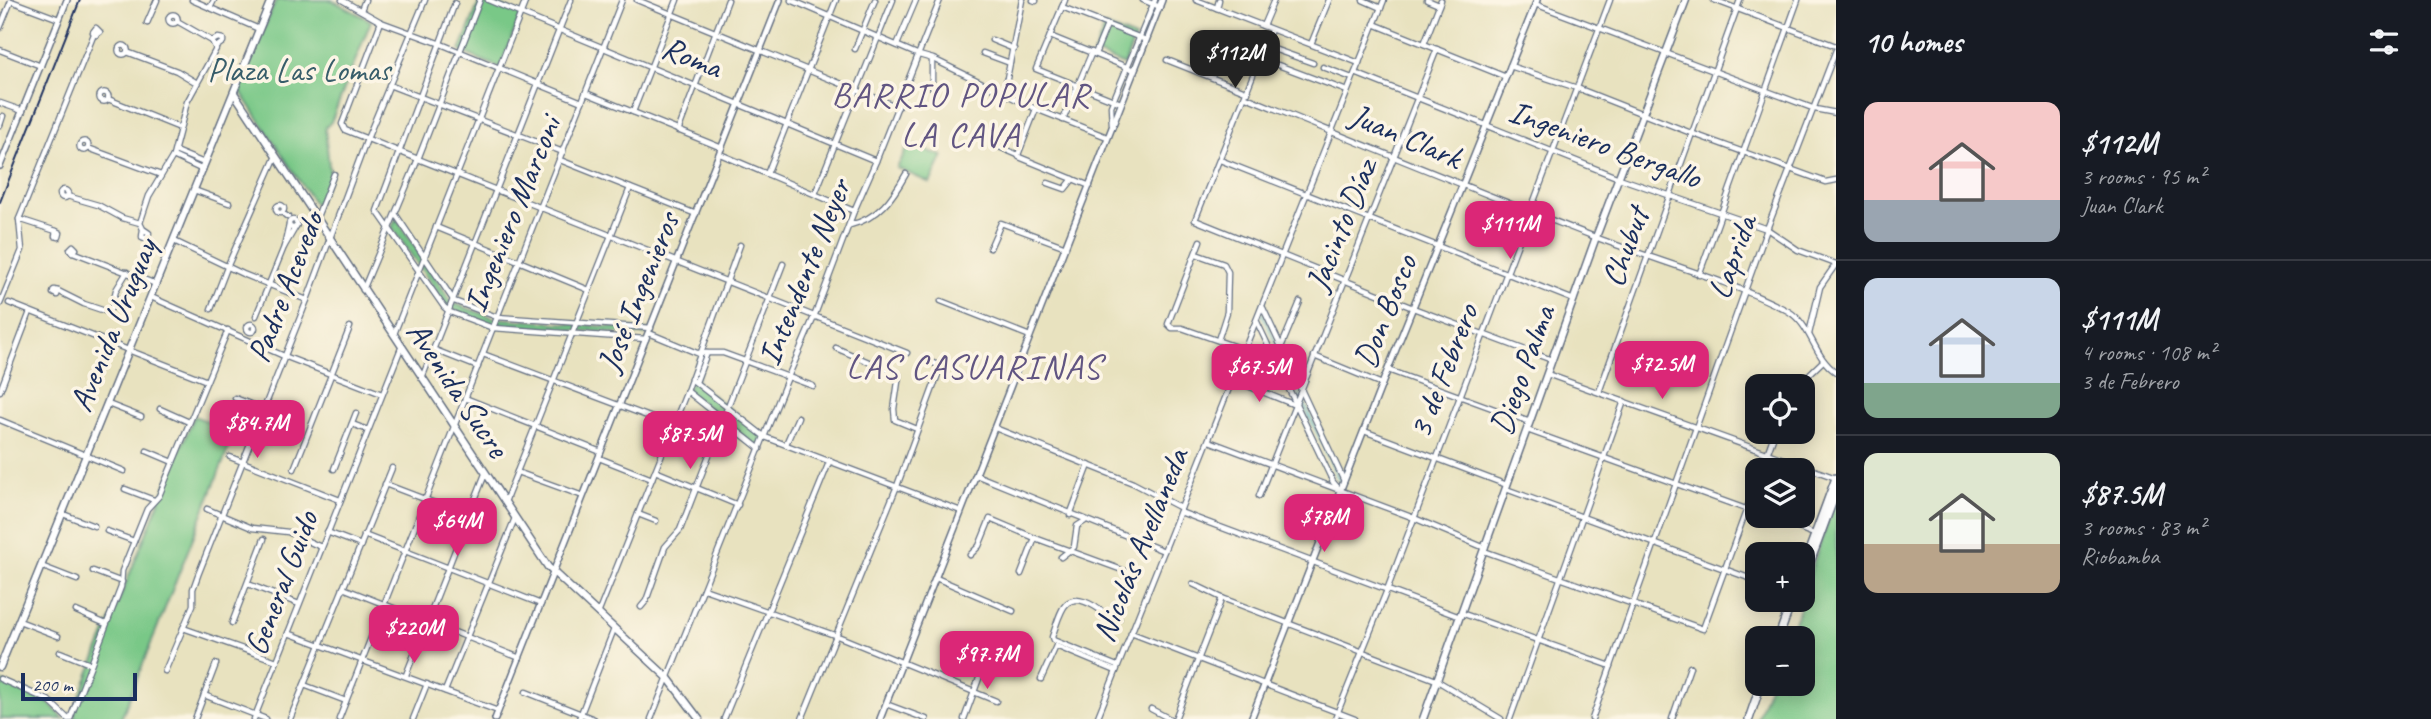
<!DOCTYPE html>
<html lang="en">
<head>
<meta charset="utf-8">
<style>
	:root { --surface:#171b24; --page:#242831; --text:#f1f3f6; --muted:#9ea1a6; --line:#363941; --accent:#db2777 }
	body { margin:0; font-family:Caveat,sans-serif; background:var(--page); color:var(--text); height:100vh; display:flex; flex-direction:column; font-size:26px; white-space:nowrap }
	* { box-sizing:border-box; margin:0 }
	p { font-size:23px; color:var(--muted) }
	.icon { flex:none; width:38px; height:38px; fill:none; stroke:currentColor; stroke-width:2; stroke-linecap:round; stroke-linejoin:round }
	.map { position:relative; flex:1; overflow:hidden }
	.details { display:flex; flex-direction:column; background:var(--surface); width:595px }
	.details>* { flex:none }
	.tools { position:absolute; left:1745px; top:374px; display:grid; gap:14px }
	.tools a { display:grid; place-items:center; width:70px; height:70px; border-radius:14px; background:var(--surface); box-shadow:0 4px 18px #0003; font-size:35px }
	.scale { position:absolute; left:21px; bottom:18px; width:116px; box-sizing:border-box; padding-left:7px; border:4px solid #1b2f5e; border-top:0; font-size:19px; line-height:24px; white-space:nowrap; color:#1b2f5e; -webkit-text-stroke:5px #fcf5e5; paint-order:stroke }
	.price { position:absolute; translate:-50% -60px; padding:0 16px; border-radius:14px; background:var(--accent); color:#fff; font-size:23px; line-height:46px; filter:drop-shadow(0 2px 4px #0008) }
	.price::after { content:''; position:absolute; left:50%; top:42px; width:21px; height:16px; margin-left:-10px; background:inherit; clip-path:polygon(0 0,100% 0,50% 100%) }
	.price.current { background:#222; color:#fff }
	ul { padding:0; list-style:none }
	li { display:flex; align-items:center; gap:21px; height:175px; padding:0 28px }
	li+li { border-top:2px solid var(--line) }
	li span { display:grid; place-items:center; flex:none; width:196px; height:140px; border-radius:14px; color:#555 }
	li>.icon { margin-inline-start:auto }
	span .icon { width:84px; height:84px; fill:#fffc; stroke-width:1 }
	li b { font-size:30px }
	h2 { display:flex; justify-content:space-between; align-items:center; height:84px; padding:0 28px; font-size:30px }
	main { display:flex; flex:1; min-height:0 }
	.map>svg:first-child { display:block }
	.green { fill:#79c887; stroke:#4a7c72; stroke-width:2 }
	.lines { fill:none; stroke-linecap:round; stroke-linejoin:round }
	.stream { stroke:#51bbce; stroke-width:2 }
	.minor-casing { stroke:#636e80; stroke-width:7 }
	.tertiary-casing { stroke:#636e80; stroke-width:8 }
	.secondary-casing { stroke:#636e80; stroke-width:9 }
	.primary-casing { stroke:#636e80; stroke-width:10 }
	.minor { stroke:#fff; stroke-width:4.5 }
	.tertiary { stroke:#fff; stroke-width:5 }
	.secondary { stroke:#fff; stroke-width:6 }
	.primary { stroke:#fff; stroke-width:7 }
	.rail { stroke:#1b2f5e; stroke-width:2 }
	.labels { text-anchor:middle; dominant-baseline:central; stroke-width:7; stroke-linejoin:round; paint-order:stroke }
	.street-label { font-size:33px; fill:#1b2f5e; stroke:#fcf5e5 }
	.park-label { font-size:33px; fill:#375d6a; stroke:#fcf5e5 }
	.neighbourhood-label { font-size:35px; letter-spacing:2px; fill:#615582; stroke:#fcf5e5 }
</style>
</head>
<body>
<main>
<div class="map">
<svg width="1836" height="719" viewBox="0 0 1836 719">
	<rect width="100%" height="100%" fill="#fcf5e5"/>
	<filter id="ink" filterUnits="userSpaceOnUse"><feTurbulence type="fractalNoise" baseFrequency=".0143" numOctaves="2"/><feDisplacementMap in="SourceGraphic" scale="14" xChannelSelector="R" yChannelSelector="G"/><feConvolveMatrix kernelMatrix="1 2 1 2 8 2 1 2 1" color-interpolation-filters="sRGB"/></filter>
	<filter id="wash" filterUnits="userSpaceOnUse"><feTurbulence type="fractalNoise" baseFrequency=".00686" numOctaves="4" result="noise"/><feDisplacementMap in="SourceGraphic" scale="28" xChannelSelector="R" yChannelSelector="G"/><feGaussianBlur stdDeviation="1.57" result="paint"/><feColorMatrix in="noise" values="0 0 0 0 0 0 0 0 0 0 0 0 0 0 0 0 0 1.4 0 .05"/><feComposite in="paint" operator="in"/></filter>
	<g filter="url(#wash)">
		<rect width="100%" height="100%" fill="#e8e2bf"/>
		<g class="green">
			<path d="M276,0h56l39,21 -40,101 -6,6 5,47 -14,31 -77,-117z"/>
			<path d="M480,0h8l33,14 -21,54 -40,-17z"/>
			<path d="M1105,26l30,12 -11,27 -30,-12z"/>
			<path d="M909,144l34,12 -13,27 -33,-15z"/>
			<path d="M396,218l56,85 42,15 154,12 -3,5 -153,-11 -44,-16 -56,-81z"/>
			<path d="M700,353h7l-11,29 69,55 -5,12 -73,-58z"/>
			<path d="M194,416l41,16 -114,287h-46v-11z"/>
			<path d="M1836,498v221h-79l13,-35h32v-45h-15l19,-45 6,-27z"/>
			<path d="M0,681l49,22 15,16h-64z"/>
		</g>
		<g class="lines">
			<path class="stream" d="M1262,313l78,169"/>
		</g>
	</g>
	<g filter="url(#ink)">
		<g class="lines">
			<g class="minor-casing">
				<g id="minor">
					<path d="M192,0l67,29"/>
					<path d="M342,0l39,22 60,22 141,58"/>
					<path d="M488,0l388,161"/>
					<path d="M637,0l261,107"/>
					<path d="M791,0l128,55 14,4 103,50 71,28"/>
					<path d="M1033,0l3,1"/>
					<path d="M1065,0l-29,69 85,34"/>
					<path d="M1143,0l17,7"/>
					<path d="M1196,0l163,63"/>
					<path d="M1363,0l18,8"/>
					<path d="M1427,0l12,5"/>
					<path d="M1714,0l122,46"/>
					<path d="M11,1l48,18"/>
					<path d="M455,3l-78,208 67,96 6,5 43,16 153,11"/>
					<path d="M1535,4l280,105 21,4"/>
					<path d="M1062,7l84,33"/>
					<path d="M210,8l4,-8"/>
					<path d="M1217,8l2,-8"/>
					<path d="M361,10l4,-10"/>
					<circle cx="173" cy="19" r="4.5"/>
					<path d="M381,22l-39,102 3,6 562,223"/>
					<path d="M147,23l10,-23"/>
					<path d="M1374,24l132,53"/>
					<path d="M1263,26l11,-26"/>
					<path d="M0,28l11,-27"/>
					<path d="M96,28l4,4 -4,3 -3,-3z"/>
					<path d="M1271,30l-76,190 218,88 139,52"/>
					<path d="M1050,36l84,34"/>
					<path d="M992,40l22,9"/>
					<path d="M212,41l6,-3 5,1v3l-7,5"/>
					<path d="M1311,44l18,-44"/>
					<path d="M1424,44l17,-44"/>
					<path d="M897,45l19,-45"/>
					<circle cx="123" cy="50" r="4.5"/>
					<path d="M1265,46l48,17"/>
					<path d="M855,49l20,-49"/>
					<path d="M0,50l41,16"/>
					<path d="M127,52l50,19 20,12"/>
					<path d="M983,53l27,10"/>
					<path d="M1095,54l12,-29"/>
					<path d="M932,59v28"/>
					<path d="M1167,60l81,32"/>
					<path d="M1278,65l69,26"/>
					<path d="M1510,66l67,22 114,45 135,49 10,-2"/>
					<path d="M1323,67l29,11"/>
					<path d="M1355,73l264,105 148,51 31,21 38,14"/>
					<path d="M389,85l174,67"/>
					<circle cx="104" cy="97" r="4.5"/>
					<path d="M586,93l136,55"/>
					<path d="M1004,94l18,-94"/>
					<path d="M1246,97c116,47 232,95 349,140 62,24 134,43 193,74 24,14 25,46 48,61"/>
					<path d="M108,99l72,29"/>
					<path d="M0,103l23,8"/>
					<path d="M1036,109l-18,46 1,2 71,29"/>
					<path d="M633,112l44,-112"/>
					<path d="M1063,120l29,-68"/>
					<path d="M0,125l3,-9"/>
					<path d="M1112,125l-1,-19 44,-106"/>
					<path d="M678,131l50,-131"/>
					<circle cx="84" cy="146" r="4.5"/>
					<path d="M997,146l21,9"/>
					<path d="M88,148l73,27"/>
					<path d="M175,151l29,12"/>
					<path d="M720,154l134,57"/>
					<path d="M173,156l30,14"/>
					<path d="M560,160l136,54"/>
					<path d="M1220,160l354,140"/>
					<path d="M767,174l69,-174"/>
					<path d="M1048,183l17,6 8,-10"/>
					<path d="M194,190l35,13"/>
					<circle cx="64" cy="194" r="4"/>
					<path d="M815,194l78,-194"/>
					<path d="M67,196l31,9 24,13 18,5"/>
					<circle cx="280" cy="209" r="4"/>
					<path d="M285,215l3,2"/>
					<path d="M396,215l58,86 43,16 154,11"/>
					<path d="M317,217l17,-43"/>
					<path d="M19,219l37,12"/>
					<circle cx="293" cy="224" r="4"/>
					<path d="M289,225l-5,22 11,-19"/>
					<path d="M850,225c29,-7 42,-26 56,-51"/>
					<path d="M436,227l153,63"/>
					<path d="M143,229l6,4 -2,6 -5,-2 1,-8 -3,-6 9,-27 24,-40 14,-54 29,-53 -4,-8 -35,-20"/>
					<path d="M56,231l4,2 -1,4 -4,-1z"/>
					<path d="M174,241l69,33 64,26"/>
					<path d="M1200,241l-32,83 4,4h10l63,22"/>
					<path d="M73,246l3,3 -4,3 -2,-3z"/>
					<path d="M990,248l11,-25 65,24"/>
					<path d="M73,252l83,32"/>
					<path d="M1196,254l28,10 4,8 -1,40 -9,28"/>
					<path d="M1699,275l99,-275"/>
					<path d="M54,290l4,1 -1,4 -4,-2z"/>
					<path d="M363,290l55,-131 62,-159"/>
					<path d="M58,291l26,13 24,8 4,-5 4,-17 11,-18"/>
					<path d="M151,297l133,59 98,38"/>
					<path d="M941,301l89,35"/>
					<path d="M9,303l198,78"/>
					<path d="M0,304l22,-54 -3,-31 75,-185"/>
					<path d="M1263,308l81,173"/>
					<path d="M211,309l17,-44 48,-109"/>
					<path d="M256,316l28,-69"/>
					<path d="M1257,322l76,160 6,7"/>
					<circle cx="251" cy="328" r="4"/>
					<path d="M649,333l48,20h26l90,33"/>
					<path d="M394,334l132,-334"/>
					<path d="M1809,334l11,-47 16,-23"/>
					<path d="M1282,345l18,-43"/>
					<path d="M836,348l63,27 -5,34 1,11 22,9"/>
					<path d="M435,350l43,17"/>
					<path d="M483,354l180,68"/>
					<path d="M1314,356l68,28"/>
					<path d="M1388,370l142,52"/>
					<path d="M1547,374l289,104"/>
					<path d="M422,378l149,-378"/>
					<path d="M691,379l74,58 196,74"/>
					<path d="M1233,380l62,25"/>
					<path d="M696,382l11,-29"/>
					<path d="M1796,387l26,-25"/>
					<path d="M0,391l30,-79"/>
					<path d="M687,391l73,58"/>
					<path d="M1599,392l141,-392"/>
					<path d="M235,398l53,21"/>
					<path d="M465,398l136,54"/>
					<path d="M108,404l33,13"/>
					<path d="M160,409l29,13"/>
					<path d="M0,420l124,51"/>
					<path d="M352,424l16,6"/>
					<path d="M995,428l138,55 48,25"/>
					<path d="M1527,430l230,83"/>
					<path d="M1364,431l143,54"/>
					<path d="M1209,441l205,77 71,30"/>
					<path d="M786,444l12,-27"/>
					<path d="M147,451l26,11"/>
					<path d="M230,457l110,43"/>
					<path d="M599,458l53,21"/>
					<path d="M294,469l56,-142"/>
					<path d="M334,469l22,-56"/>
					<path d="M655,471l83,34"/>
					<path d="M1761,471l14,-39"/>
					<path d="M517,472l66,24"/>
					<path d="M976,475l188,76"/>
					<path d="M385,484l84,32"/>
					<path d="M125,489l29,11"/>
					<path d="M1506,489l251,92"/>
					<path d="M1259,496l178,-447"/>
					<path d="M505,502l125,-314"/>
					<path d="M207,509l45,19 36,4 33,15"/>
					<path d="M1180,512l280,105"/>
					<path d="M63,514l31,12"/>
					<path d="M638,514l18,7"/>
					<path d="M1070,515l19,-50"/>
					<path d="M1767,516l47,18"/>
					<path d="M107,531l27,10"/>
					<path d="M327,532l34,13"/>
					<path d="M364,535l177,69"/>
					<path d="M1484,551l219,78 54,-148"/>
					<path d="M970,555l9,-9 11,-27 45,19 98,36"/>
					<path d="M1061,557l13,-10 3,-21 8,-5"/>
					<path d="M41,566l36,14"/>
					<path d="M93,571l29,11"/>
					<path d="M1021,574l14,-36"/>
					<path d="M936,578l77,33"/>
					<path d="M248,584l51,20"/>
					<path d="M1193,584l29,14 214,82 65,39"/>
					<path d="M343,588l177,70"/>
					<path d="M704,589l136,48 156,64"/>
					<path d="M641,607l5,-6 19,-54 15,-17 103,-266"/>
					<path d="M76,611l30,13"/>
					<path d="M1461,613l150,53"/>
					<path d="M598,614l89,-223 53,-146"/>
					<path d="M19,621l39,15"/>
					<path d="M232,623l32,-84"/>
					<path d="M183,628l94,33"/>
					<path d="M288,633l210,78"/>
					<path d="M1131,633l224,86"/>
					<path d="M60,652l30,12"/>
					<path d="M1117,666l-64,-26 -1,-3c9,-24 11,-49 42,-31 8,5 15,11 25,13"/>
					<path d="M165,671l28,-66v-16l5,-14 109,-275 60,-161 58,-139"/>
					<path d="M406,675l79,-201"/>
					<path d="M0,679l48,21 20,19"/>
					<path d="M1041,679l15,-33 60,25"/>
					<path d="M304,685l42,16"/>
					<path d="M445,691l70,-173"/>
					<path d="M526,692l68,27"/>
					<path d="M204,695l62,24"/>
					<path d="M886,704l40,15"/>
					<path d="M1151,709l19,10"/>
					<path d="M70,719l51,-132 1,-16 25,-62 12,-13 69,-166"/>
					<path d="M195,719l21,-55"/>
					<path d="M254,719l147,-371"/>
					<path d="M290,719l102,-251"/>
					<path d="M339,719l283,-719"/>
					<path d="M413,719l14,-35"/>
					<path d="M579,719l35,-90"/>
					<path d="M651,719l137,-342 26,-60 40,-106 22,-50 64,-161"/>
					<path d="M724,719l106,-259"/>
					<path d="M802,719l95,-233 44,-120 -8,-3"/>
					<path d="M964,719l24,-65"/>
					<path d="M1097,719l287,-719"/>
					<path d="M1175,719l47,-121"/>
					<path d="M1335,719l52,-129 223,-590"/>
					<path d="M1510,719l114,-318"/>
					<path d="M1592,719l175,-490 69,-179"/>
					<path d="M1672,719l18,-52"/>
				</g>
			</g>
			<g class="tertiary-casing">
				<g id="tertiary">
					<path d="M0,166l67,-166"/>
					<path d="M495,719l285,-719"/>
					<path d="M880,719l282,-719"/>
					<path d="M1251,719l131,-335 155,-384"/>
				</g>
			</g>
			<g class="secondary-casing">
				<g id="secondary">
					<path d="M234,93l314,474 120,111 31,41"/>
					<path d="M0,667l271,-667"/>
					<path d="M1423,719l173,-482 90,-237"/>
				</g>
			</g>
			<g class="primary-casing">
				<g id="primary">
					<path d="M1802,570l34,-92"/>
					<path d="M1802,584l34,-92"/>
					<path d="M1778,639l14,-39"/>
					<path d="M1749,719l12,-35"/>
				</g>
			</g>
			<use href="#minor" class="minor"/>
			<use href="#tertiary" class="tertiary"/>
			<use href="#secondary" class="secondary"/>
			<use href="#primary" class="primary"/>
			<path class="rail" d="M0,202l80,-202"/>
		</g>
	</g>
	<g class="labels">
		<g class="street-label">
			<text transform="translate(692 57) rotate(22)">Roma</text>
			<text transform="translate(1406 136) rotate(23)">Juan Clark</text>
			<text transform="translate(1605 144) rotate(20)">Ingeniero Bergallo</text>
			<text transform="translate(512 214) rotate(-68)">Ingeniero Marconi</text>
			<text transform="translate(1341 225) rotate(-68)">Jacinto Díaz</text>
			<text transform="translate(1625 247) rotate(-70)">Chubut</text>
			<text transform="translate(1732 257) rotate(-70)">Laprida</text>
			<text transform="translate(804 272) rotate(-68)">Intendente Neyer</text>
			<text transform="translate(285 287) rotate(-69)">Padre Acevedo</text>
			<text transform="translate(638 292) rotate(-68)">José Ingenieros</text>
			<text transform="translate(1385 311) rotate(-68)">Don Bosco</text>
			<text transform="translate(113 325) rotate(-68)">Avenida Uruguay</text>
			<text transform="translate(1522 370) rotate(-70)">Diego Palma</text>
			<text transform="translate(1443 371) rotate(-69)">3 de Febrero</text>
			<text transform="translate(458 389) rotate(56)">Avenida Sucre</text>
			<text transform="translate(1140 545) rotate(-68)">Nicolás Avellaneda</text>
			<text transform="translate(281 583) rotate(-69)">General Guido</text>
		</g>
		<g class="park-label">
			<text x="299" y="70">Plaza Las Lomas</text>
		</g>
		<g class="neighbourhood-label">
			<text x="961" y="94">BARRIO POPULAR<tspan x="961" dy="40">LA CAVA</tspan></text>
			<text x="974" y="366">LAS CASUARINAS</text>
		</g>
	</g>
</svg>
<div class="tools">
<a><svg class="icon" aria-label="locate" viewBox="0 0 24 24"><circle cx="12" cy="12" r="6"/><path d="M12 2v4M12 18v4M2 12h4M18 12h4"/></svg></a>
<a><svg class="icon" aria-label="layers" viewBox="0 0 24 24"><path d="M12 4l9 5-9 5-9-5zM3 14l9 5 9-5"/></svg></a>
<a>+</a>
<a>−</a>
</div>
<div class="scale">200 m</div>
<b class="price current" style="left:1235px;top:90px">$112M</b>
<b class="price" style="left:1510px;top:261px">$111M</b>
<b class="price" style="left:1662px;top:401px">$72.5M</b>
<b class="price" style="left:1259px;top:404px">$67.5M</b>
<b class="price" style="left:257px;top:460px">$84.7M</b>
<b class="price" style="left:690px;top:471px">$87.5M</b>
<b class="price" style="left:1324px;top:554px">$78M</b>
<b class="price" style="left:457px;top:558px">$64M</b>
<b class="price" style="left:414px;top:665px">$220M</b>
<b class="price" style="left:987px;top:691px">$97.7M</b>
</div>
<section class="details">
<h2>10 homes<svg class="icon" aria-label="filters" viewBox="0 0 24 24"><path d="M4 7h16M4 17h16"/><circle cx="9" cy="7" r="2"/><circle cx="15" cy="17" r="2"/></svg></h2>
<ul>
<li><span style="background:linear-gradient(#f6c9c9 70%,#9aa5b1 0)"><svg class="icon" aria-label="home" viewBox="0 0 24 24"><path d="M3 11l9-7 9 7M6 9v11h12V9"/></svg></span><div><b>$112M</b><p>3 rooms · 95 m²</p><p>Juan Clark</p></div></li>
<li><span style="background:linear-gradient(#c9d6e8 75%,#7fa58c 0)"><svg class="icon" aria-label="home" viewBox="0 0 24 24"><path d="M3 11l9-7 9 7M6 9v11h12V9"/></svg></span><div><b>$111M</b><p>4 rooms · 108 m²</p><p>3 de Febrero</p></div></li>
<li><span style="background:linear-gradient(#dfe7d0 65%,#b9a48a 0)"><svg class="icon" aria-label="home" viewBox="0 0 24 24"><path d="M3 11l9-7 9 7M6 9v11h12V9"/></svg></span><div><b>$87.5M</b><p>3 rooms · 83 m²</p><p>Riobamba</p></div></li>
</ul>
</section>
</main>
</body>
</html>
